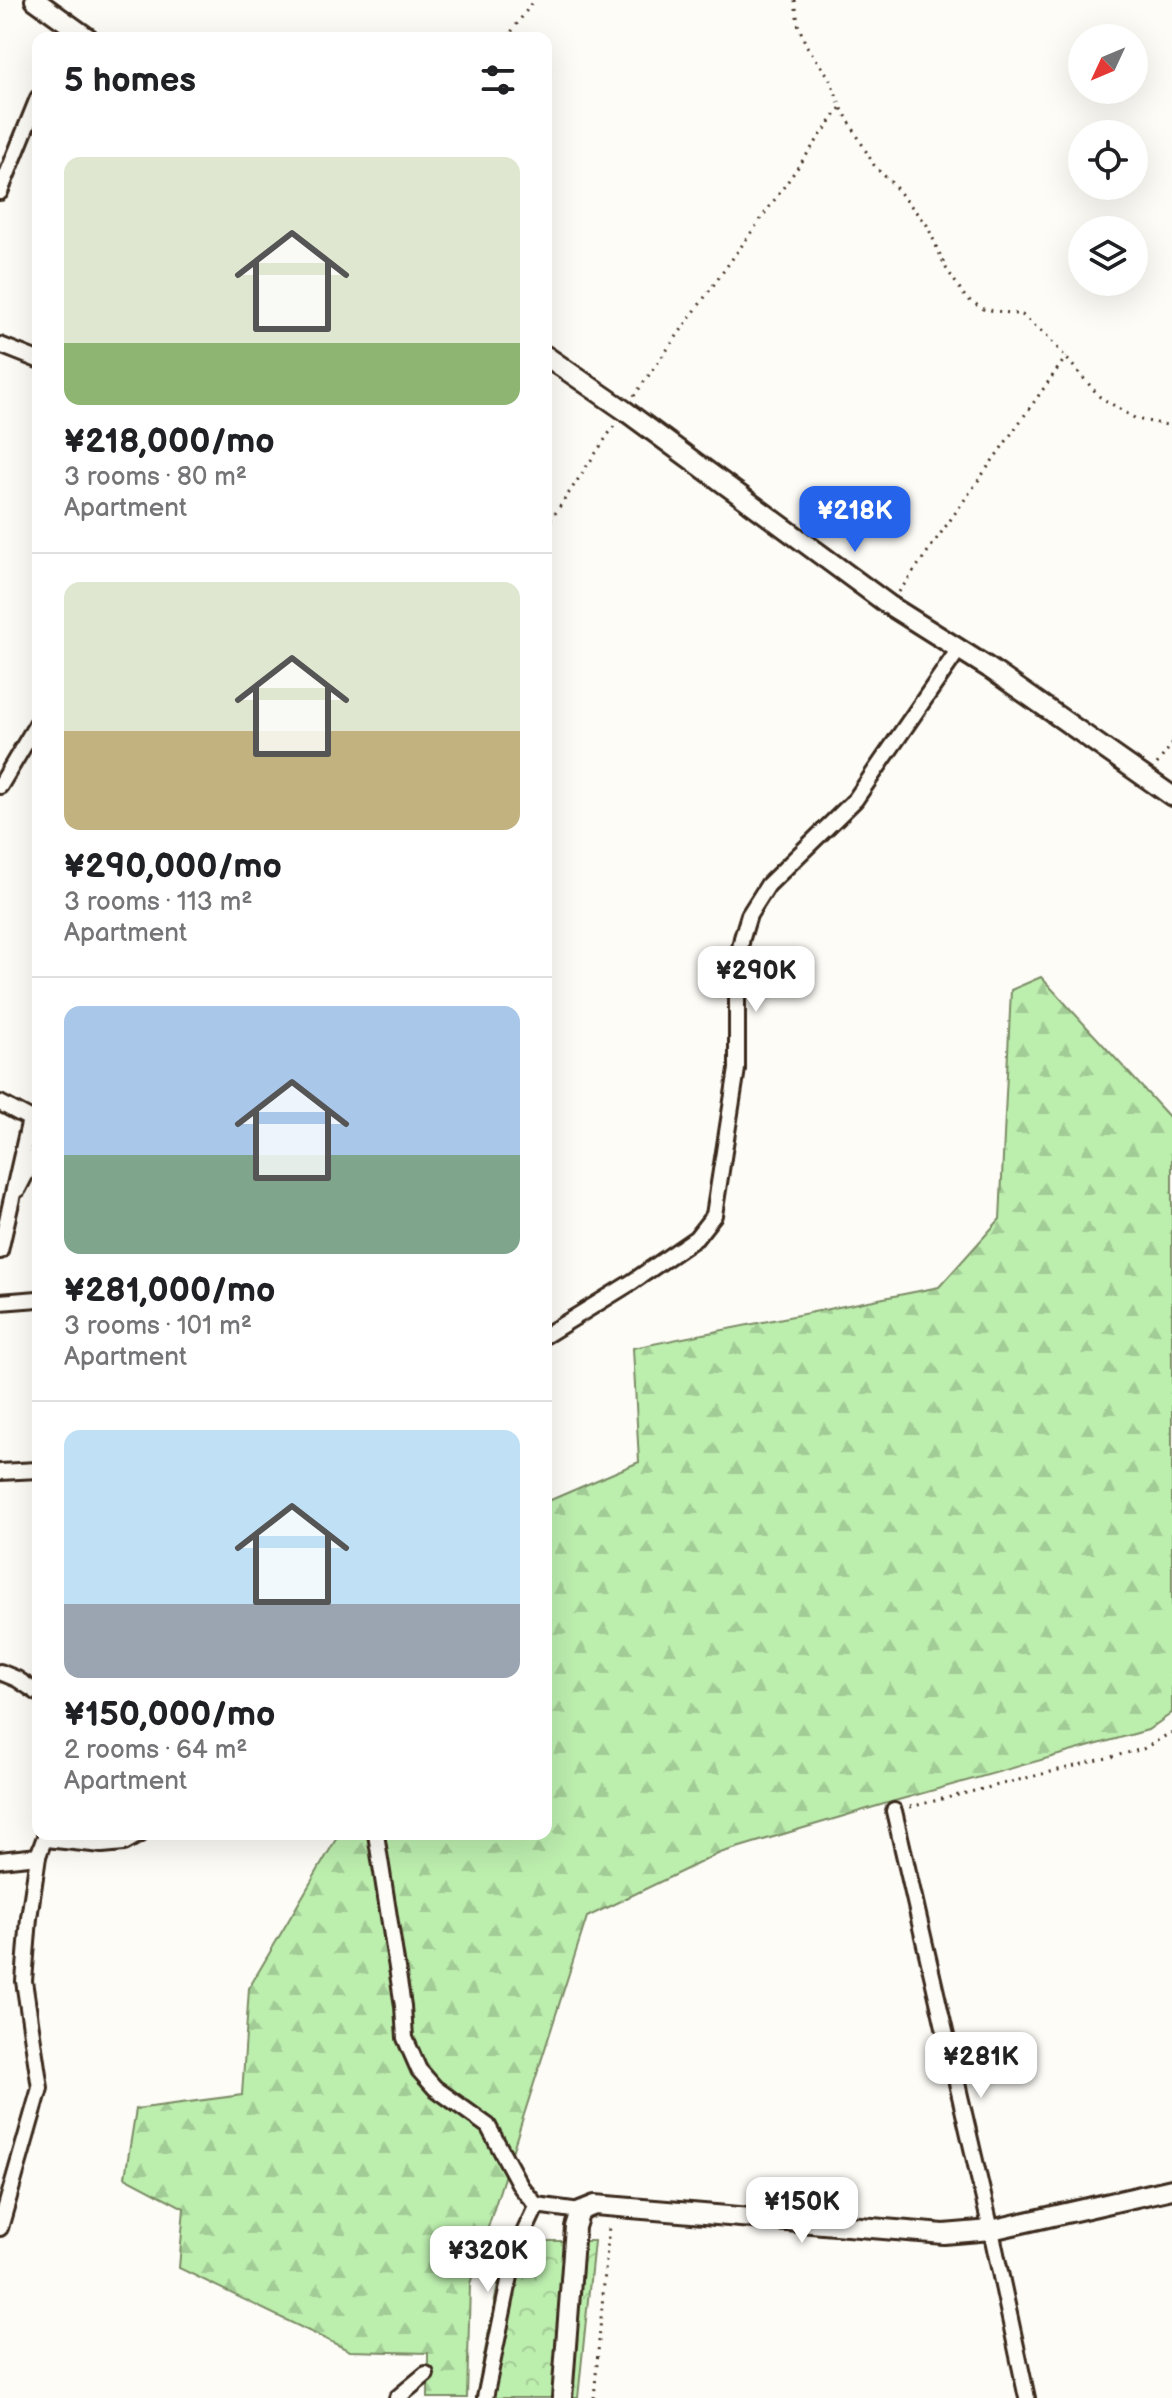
<!DOCTYPE html>
<html lang="en">
<head>
<meta charset="utf-8">
<style>
	:root { --surface:#fff; --page:#f6f6f6; --text:#202124; --muted:#757577; --line:#e0e0e0; --accent:#2563eb }
	body { margin:0; font-family:"Balsamiq Sans",sans-serif; background:var(--page); color:var(--text); height:100vh; display:flex; flex-direction:column; font-size:30px; white-space:nowrap }
	* { box-sizing:border-box; margin:0 }
	p { font-size:26px; color:var(--muted) }
	.icon { flex:none; width:44px; height:44px; fill:none; stroke:currentColor; stroke-width:2; stroke-linecap:round; stroke-linejoin:round }
	.map { position:relative; flex:1; overflow:hidden }
	.panel { position:absolute; left:32px; top:32px; width:520px; height:1808px; display:flex; flex-direction:column; background:var(--surface); border-radius:16px; box-shadow:0 8px 32px #0002 }
	.panel>* { flex:none }
	.needle { width:52px; rotate:226deg }
	.fabs { position:absolute; left:1068px; top:24px; display:grid; gap:16px }
	.fabs a { display:grid; place-items:center; width:80px; height:80px; border-radius:50%; background:var(--surface); box-shadow:0 8px 32px #0002; font-size:40px }
	.price { position:absolute; translate:-50% -68px; padding:0 18px; border-radius:16px; background:#fff; color:#222; font-size:26px; line-height:52px; filter:drop-shadow(0 2px 4px #0008) }
	.price::after { content:''; position:absolute; left:50%; top:48px; width:24px; height:18px; margin-left:-12px; background:inherit; clip-path:polygon(0 0,100% 0,50% 100%) }
	.price.on { background:var(--accent); color:#fff }
	ul { padding:0; list-style:none }
	li { display:grid; align-content:center; gap:16px; height:424px; padding:0 32px }
	li+li { border-top:2px solid var(--line) }
	li span { display:grid; place-items:center; height:248px; border-radius:16px; color:#555 }
	li>.icon { margin-inline-start:auto }
	span .icon { width:144px; height:144px; fill:#fffc; stroke-width:1 }
	li b { font-size:34px }
	h2 { display:flex; justify-content:space-between; align-items:center; height:96px; padding:0 32px; font-size:34px }
	.map>svg:first-child { display:block }
	.forest { fill:url(#forest-firs); stroke:#7c8c66; stroke-width:2 }
	.park { fill:url(#park-crowns); stroke:#7c8c66; stroke-width:2 }
	.lines { fill:none; stroke-linecap:round; stroke-linejoin:round }
	.minor-casing { stroke:#3b2a1e; stroke-width:20 }
	.tertiary-casing { stroke:#3b2a1e; stroke-width:24 }
	.path { stroke:#3b2a1e; stroke-width:3; stroke-dasharray:2 6; stroke-linecap:butt }
	.minor { stroke:#fdfcf7; stroke-width:14 }
	.tertiary { stroke:#fdfcf7; stroke-width:18 }
</style>
</head>
<body>
<div class="map">
<svg width="1172" height="2398" viewBox="0 0 1172 2398">
	<defs>
		<pattern id="forest-firs" width="22" height="20" patternUnits="userSpaceOnUse" patternTransform="scale(2)"><rect width="22" height="20" fill="#bceeae"/><path d="M5 1l3.5 6h-7zM16 11l3.5 6h-7z" fill="#a2cc95"/></pattern>
		<pattern id="park-crowns" width="20" height="18" patternUnits="userSpaceOnUse" patternTransform="scale(2)"><rect width="20" height="18" fill="#bceeae"/><path d="M2 6a3 3 0 1 1 6 0M12 15a3 3 0 1 1 6 0" fill="none" stroke="#a2cc95"/></pattern>
	</defs>
	<rect width="100%" height="100%" fill="#fdfcf7"/>
	<filter id="ink" filterUnits="userSpaceOnUse"><feTurbulence type="fractalNoise" baseFrequency=".0125" numOctaves="2"/><feDisplacementMap in="SourceGraphic" scale="16" xChannelSelector="R" yChannelSelector="G"/><feConvolveMatrix kernelMatrix="1 2 1 2 8 2 1 2 1" color-interpolation-filters="sRGB"/></filter>
	<g filter="url(#ink)">
		<path class="forest" d="M1041,977l131,143v593l-24,17 -264,74 -164,49 -133,64 -117,367 -3,114h-39v-45l-78,-2 -171,-83 5,-60 -59,-31 11,-68 106,-14 7,-107 90,-154h207v-332l93,-40 -6,-114 306,-61 61,-68 11,-229z"/>
		<path class="park" d="M507,2237l23,4h64l-16,157h-102z"/>
		<g class="lines">
			<g class="minor-casing">
				<g id="minor">
					<path d="M0,192l38,-94"/>
					<path d="M0,345l38,15"/>
					<path d="M0,786l38,-64"/>
					<path d="M0,1103l30,16 -30,132"/>
					<path d="M18,1189l20,-39"/>
					<path d="M0,1302l38,-3"/>
					<path d="M546,1335l86,-53 64,-44 18,-23 23,-146v-105l5,-26 7,-23 19,-30 87,-85 104,-151"/>
					<path d="M0,1472l38,-2"/>
					<path d="M0,1672l17,7 21,14"/>
					<path d="M894,1811l97,419 36,168"/>
					<path d="M376,1834l27,172 2,32 14,32 16,18 53,38 33,61 15,18 44,6"/>
					<path d="M46,1839l56,6 22,-2 16,-9"/>
					<path d="M0,1860l38,-4"/>
					<path d="M0,2228l40,-140 -16,-107 5,-63 9,-62 8,-22"/>
					<path d="M397,2398l29,-24"/>
					<path d="M485,2398l30,-146 22,-47"/>
				</g>
			</g>
			<g class="tertiary-casing">
				<g id="tertiary">
					<path d="M35,0l53,38"/>
					<path d="M546,356l78,54 265,195 100,63 183,128"/>
					<path d="M562,2398l13,-171 5,-16 15,-6 349,29 47,-4 181,-41"/>
				</g>
			</g>
			<g class="path">
				<path d="M795,0l3,24 8,21 23,32 12,30 34,60 16,15 36,43 19,43 20,30 17,11 39,6 26,22 52,60 36,22 36,7"/>
				<path d="M507,38l27,-38"/>
				<path d="M634,396l207,-289"/>
				<path d="M546,527l68,-101"/>
				<path d="M899,592l167,-235"/>
				<path d="M1157,764l15,-20"/>
				<path d="M910,1807l233,-58 29,-17"/>
				<path d="M594,2398l15,-172"/>
			</g>
			<use href="#minor" class="minor"/>
			<use href="#tertiary" class="tertiary"/>
		</g>
	</g>
</svg>
<div class="fabs">
<a><svg class="needle" viewBox="-14 -14 28 28"><path d="M0-13l5 13h-10z" fill="#e53935"/><path d="M0 13l5-13h-10z" fill="#757577"/></svg></a>
<a><svg class="icon" aria-label="locate" viewBox="0 0 24 24"><circle cx="12" cy="12" r="6"/><path d="M12 2v4M12 18v4M2 12h4M18 12h4"/></svg></a>
<a><svg class="icon" aria-label="layers" viewBox="0 0 24 24"><path d="M12 4l9 5-9 5-9-5zM3 14l9 5 9-5"/></svg></a>
</div>
<b class="price on" style="left:855px;top:554px">¥218K</b>
<b class="price" style="left:756px;top:1014px">¥290K</b>
<b class="price" style="left:981px;top:2100px">¥281K</b>
<b class="price" style="left:802px;top:2245px">¥150K</b>
<b class="price" style="left:488px;top:2294px">¥320K</b>
<section class="panel">
<h2>5 homes<svg class="icon" aria-label="filters" viewBox="0 0 24 24"><path d="M4 7h16M4 17h16"/><circle cx="9" cy="7" r="2"/><circle cx="15" cy="17" r="2"/></svg></h2>
<ul>
<li><span style="background:linear-gradient(#dfe7d0 75%,#8fb573 0)"><svg class="icon" aria-label="home" viewBox="0 0 24 24"><path d="M3 11l9-7 9 7M6 9v11h12V9"/></svg></span><div><b>¥218,000/mo</b><p>3 rooms · 80 m²</p><p>Apartment</p></div></li>
<li><span style="background:linear-gradient(#dfe7d0 60%,#c2b280 0)"><svg class="icon" aria-label="home" viewBox="0 0 24 24"><path d="M3 11l9-7 9 7M6 9v11h12V9"/></svg></span><div><b>¥290,000/mo</b><p>3 rooms · 113 m²</p><p>Apartment</p></div></li>
<li><span style="background:linear-gradient(#a9c7e8 60%,#7fa58c 0)"><svg class="icon" aria-label="home" viewBox="0 0 24 24"><path d="M3 11l9-7 9 7M6 9v11h12V9"/></svg></span><div><b>¥281,000/mo</b><p>3 rooms · 101 m²</p><p>Apartment</p></div></li>
<li><span style="background:linear-gradient(#bfe0f5 70%,#9aa5b1 0)"><svg class="icon" aria-label="home" viewBox="0 0 24 24"><path d="M3 11l9-7 9 7M6 9v11h12V9"/></svg></span><div><b>¥150,000/mo</b><p>2 rooms · 64 m²</p><p>Apartment</p></div></li>
</ul>
</section>
</div>
</body>
</html>
